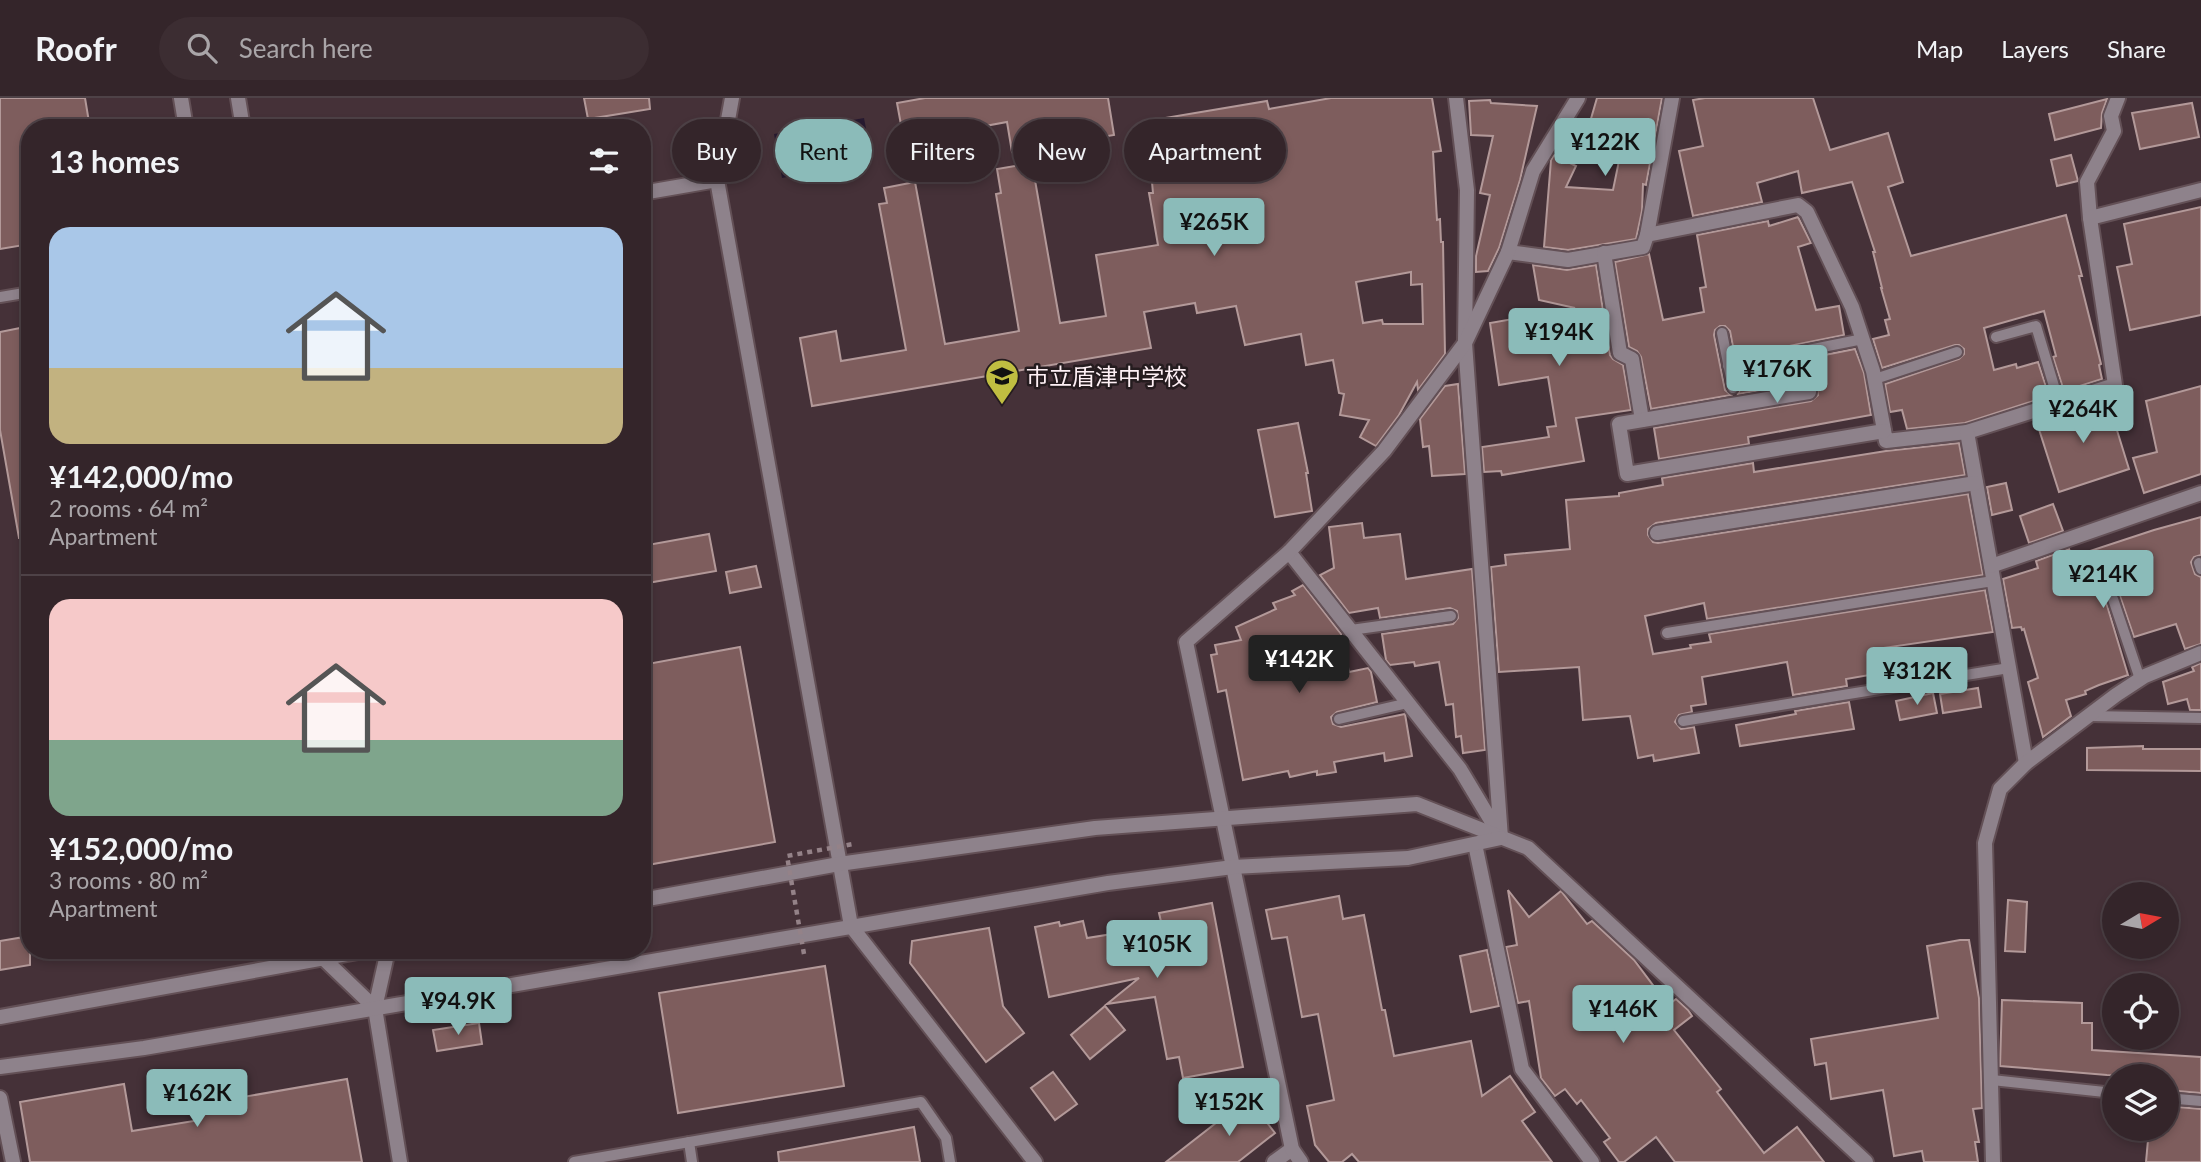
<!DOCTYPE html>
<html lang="en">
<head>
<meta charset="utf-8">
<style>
	:root { --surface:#34252a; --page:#3c2d32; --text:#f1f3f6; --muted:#a9a5a8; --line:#4e4247; --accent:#8bbbb9 }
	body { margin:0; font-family:Lato,"Noto Sans JP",sans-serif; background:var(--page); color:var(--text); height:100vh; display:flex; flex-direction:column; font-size:26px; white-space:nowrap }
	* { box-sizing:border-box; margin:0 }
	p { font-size:23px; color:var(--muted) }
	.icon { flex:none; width:38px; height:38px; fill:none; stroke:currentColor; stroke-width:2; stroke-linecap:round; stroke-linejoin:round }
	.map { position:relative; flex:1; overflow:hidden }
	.panel { position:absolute; left:21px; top:21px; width:630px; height:840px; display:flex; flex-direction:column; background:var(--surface); border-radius:28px; box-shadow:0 4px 10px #0003,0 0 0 2px var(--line) }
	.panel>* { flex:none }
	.banner { position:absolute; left:672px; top:21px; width:665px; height:63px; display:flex; gap:14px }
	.needle { width:46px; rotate:80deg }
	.tools { position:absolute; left:2102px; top:784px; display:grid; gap:14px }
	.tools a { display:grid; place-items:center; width:77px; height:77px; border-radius:50%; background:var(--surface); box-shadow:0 4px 10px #0003,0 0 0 2px var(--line); font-size:35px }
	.price { position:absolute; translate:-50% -60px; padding:0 16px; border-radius:7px; background:var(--accent); color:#111; font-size:23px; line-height:46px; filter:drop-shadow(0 2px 4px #0008) }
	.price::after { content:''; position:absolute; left:50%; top:42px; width:21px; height:16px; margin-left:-10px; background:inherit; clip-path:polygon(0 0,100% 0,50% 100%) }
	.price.selected { background:#222; color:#fff }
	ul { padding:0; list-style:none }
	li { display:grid; align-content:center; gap:14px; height:371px; padding:0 28px }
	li+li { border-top:2px solid var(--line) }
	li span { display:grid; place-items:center; height:217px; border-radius:21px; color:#555 }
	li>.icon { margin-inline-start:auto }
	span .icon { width:126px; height:126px; fill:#fffc; stroke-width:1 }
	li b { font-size:30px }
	h2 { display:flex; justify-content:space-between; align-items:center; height:84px; padding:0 28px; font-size:30px }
	.tag { padding:0 24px; border-radius:32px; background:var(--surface); box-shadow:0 4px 10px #0003,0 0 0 2px var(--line); font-size:24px; line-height:63px }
	.tag.selected { background:var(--accent); color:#111 }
	header { display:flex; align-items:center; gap:42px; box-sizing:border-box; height:98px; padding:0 35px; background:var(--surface); border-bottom:2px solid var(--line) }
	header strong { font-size:33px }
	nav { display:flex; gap:38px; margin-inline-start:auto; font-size:24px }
	.search { width:490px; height:63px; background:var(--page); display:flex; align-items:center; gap:18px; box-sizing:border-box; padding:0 24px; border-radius:38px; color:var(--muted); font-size:26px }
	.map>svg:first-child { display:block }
	.water { fill:#271a30 }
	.building { fill:#7e5d5d; stroke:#b39999; stroke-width:2; fill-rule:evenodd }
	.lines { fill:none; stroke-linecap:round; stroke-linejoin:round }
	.service-casing { stroke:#635056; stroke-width:14 }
	.minor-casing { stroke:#635056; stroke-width:18 }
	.tertiary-casing { stroke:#635056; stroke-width:18 }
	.service { stroke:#8e828b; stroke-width:10 }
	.minor { stroke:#8e828b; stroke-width:14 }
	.tertiary { stroke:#8e828b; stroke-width:14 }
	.path-bridge { stroke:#948288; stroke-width:4.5; stroke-dasharray:5 5; stroke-linecap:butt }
	.labels { text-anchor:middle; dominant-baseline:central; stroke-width:5; stroke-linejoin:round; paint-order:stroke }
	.poi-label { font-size:23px; fill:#fef0f5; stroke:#251c1f; text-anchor:start }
</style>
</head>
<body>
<header>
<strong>Roofr</strong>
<div class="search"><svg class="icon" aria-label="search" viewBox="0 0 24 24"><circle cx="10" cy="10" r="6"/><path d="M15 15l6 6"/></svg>Search here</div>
<nav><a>Map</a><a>Layers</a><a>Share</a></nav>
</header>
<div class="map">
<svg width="2201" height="1064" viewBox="0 0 2201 1064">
	<rect width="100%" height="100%" fill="#453138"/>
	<path class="water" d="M864,20l8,43 -90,17 -8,-44z"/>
	<g class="building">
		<path d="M0,0h85l5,30h-60v116l-30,5z"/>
		<path d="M584,0h65l1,11 -62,10z"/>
		<path d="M925,0h183l6,37 -102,17 -5,-30 -103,19 -7,-38z"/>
		<path d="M1331,0h101l9,53 -8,1 4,68 3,-1 1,23h2l2,112 -27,36 -1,-8 -18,33 -23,31 -16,-9 9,-17 -29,-5 4,-21 -5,-1 -6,-33 -27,5 -5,-31 -56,11 -9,-39 -39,7 -2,-10 -51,9 7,36 -339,58 -12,-68 36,-7 5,30 65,-11 -27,-146 8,-1 -3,-15 31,-6 30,162 74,-13 -23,-137 5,-1 -4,-24 35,-6 28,160 46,-7 -10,-61 62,-10 -9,-52h4l-1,-11 17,-3 -10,-60 108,-18 2,8zM1411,174v13l11,-1 1,40h-40l-1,-4 -19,3 -7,-41z"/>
		<path d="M1597,0h65l-16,87 -3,-1 -1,27 -6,28 -68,11 -24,-3 7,-87 3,-5 22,11 -10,21 47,3 7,-34 -37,-10z"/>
		<path d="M1705,0h108l17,52 58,-17 15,49 -15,5 23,69 155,-41 16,61h-3l22,88 -2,1 3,14 -38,12 -11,-34 3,-1 -12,-45 -60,17 10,42 22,-6 1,4 21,-6 11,34 -84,27 -58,6 -5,-19 -12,2 -5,-28 74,-25 5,-5v-5l-5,-4h-4l-73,23 -9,-29 16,-4 -4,-15 5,-1 -9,-31h1l-9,-36h2l-23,-70 -50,11 -4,-22 -41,12 5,19 -69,14 -14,-65 24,-5 -10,-46z"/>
		<path d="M2107,1l-5,14 -1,15 -46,12 -6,-26z"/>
		<path d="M1490,2l1,3 46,3 -17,74 -21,68 -11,23 -12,1v-16l14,-61 -10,-2 13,-57 -22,-1 -2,-34z"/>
		<path d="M2192,5l7,34 -59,12 -8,-36z"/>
		<path d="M2071,57l7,26 -21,5 -6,-26z"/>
		<path d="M2201,109v108l-71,15 -13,-63 15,-3 -8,-40z"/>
		<path d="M1798,119l13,26 -13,4 18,63 23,-4 5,29 -109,22 -5,-26 -5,-5h-5l-5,4 -1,5 11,55 6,5 -80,14 -10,-52 -4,-6 -8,-4 -14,-85 34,-8 14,66 41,-8 -4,-24 6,-1 -9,-52 71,-14 1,5z"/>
		<path d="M1533,167l34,5 29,-5 14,90 3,4 10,6 8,45 -55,8 8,43 -82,14 -1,-4 -17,1 -2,-25 67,-10 -2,-10 9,-1 -8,-49 -49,8 -9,-62 85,-15 -36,-8z"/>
		<path d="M30,228v211l-11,1 -19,-108v-98z"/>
		<path d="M1855,251l9,24 7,42 -123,22 1,7 -90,15 -5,-31 157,-27 7,-6 -2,-10 -8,-3 -70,12 3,-7 -3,-15z"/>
		<path d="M1458,286l7,90 -33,2 -3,-30 -6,1 -3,-28 25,-33z"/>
		<path d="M2201,288v88l-57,19 -11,-35 24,-6 -11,-51z"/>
		<path d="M2107,300l22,71 -70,23 -23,-72z"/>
		<path d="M1298,325l10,50h-2l6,38 -37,6 -17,-87z"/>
		<path d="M1959,345l6,32 -309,48 -8,6v6l5,7 5,1 310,-49 15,81 -276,44 -3,-16 -59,13 8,38 38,-6 -1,-3 21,-3 -2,-8 276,-44 8,42 -110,16 4,24 -41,7 1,7 -54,9 -6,-33 -85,15 4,27 -15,2 1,6 -13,3 -4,7 6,7 13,-2 5,26 -45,8 -1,-6 -15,3 -8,-42 -47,4 -4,-53 -80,5 -8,-105 15,-2 -1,-10 65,-6 -4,-49 53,-4v-3l44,-8 -1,-7 91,-15 1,9 132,-21z"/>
		<path d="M2006,385l6,27 -20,5 -5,-28z"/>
		<path d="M2053,406l10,27 -34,12 -9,-27z"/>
		<path d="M2201,419v38l-7,2 -3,5 4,12 6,3v67l-16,5 -9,-25 -42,13 -14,-41 -5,-4h-5l-5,5 1,5 22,73 -29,10 -14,6 1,3 -20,6 5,16 -28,21 -15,-55 10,-4 -14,-49 -2,1 -1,-3 -9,1 -9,-49 35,-11 -2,-7 33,-12 3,8 82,-27z"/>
		<path d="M1362,425l2,15 36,-4 6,45 66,-10 13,181 -22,3 -2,-17 -5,1 -3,-33 -7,1 -7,-43 -24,4 -1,-4 -24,3 -4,-5 -4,-26 71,-10 5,-6 -1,-7 -7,-3 -70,10 -2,-10 -29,5 -29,-38 14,-7 -5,-41z"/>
		<path d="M709,436l7,37 -74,13v-38z"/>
		<path d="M756,468l5,21 -31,6 -4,-21z"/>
		<path d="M1303,487l38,49 8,38 19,-4 3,4 6,30 -40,10 -6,5 2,7 8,3 64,-13 7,42 -27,5 -1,-8 -50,9 2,10 -19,3v-4l-27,6 -2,-6 -45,9 -17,-90 -8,2 -7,-37 6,-1 -2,-9 26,-5 -5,-13 40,-18 -3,-6 22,-8 -3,-4z"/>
		<path d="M740,549l35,195 -133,24v-201z"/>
		<path d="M2201,565v47h-11l-3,-11 -19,5 -5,-22 31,-11 -2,-4z"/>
		<path d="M1978,590l3,19 -38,6 -3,-19z"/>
		<path d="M1933,595l4,20 -37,7 -4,-19z"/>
		<path d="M1849,604l5,27 -114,17 -4,-21 60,-11 -1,-3z"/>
		<path d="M2143,648v3h58v22l-114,-1v-22z"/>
		<path d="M1508,792l21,27 32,-26 26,33 5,-3 42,39 34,45 8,-6 12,11 4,6 -18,14 47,59 -4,3 47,61 33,-26 27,35h-149l-19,-25 -32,25h-5l-15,-20 6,-4 -29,-38 -4,4 -12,-15 -10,7 -14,-18 -12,-77 -11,2 -12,-56 11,-2z"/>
		<path d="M1339,798l4,23 21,-4 18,95h3l9,46 77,-15 11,55 28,-20 25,36 -13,9 30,41h-193l-7,-8 -10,8h-13l-14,-17 -8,-39 27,-6 -16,-86 -16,3 -15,-80 -15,2 -6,-29z"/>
		<path d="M2008,802l19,2 -2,50 -20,-1z"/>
		<path d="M1212,805l31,164 -60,11 -4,-21 -12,2 -12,-62 -48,7 32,-26 -90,19 -14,-70 24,-5 1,4 23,-5 4,17 75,-12 -3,-13z"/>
		<path d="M989,830l14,78 21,27 -38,29 -76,-99 2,-22z"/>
		<path d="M30,838v29l-30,5v-29z"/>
		<path d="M1960,842h9l10,58 3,110 -9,1 6,33h-4l3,20h-54l-2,-11 -28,5 -11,-66 -52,9 -5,-36 -11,2 -4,-26 127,-21 -11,-72z"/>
		<path d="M1487,852l12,56 -28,6 -11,-56z"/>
		<path d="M825,868l19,120 -166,27 -19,-120z"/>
		<path d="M2002,902l80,3v20h10v27l109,7v36l-35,-3v-14l-59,-1 -107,-9z"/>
		<path d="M1105,908l20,24 -35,29 -19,-24z"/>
		<path d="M479,925l3,21 -45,7 -4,-21z"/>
		<path d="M1053,974l24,32 -22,16 -24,-32z"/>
		<path d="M347,981l15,83h-332l-10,-60 104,-18 8,47 68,-11 -3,-15z"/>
		<path d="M1248,1000l27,35 -37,29h-72z"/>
		<path d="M2166,1008l35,3v53h-55l3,-33h17z"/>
		<path d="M914,1029l6,35h-141l-1,-10z"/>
	</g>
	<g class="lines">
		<g class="service-casing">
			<g id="service">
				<path d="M0,199l30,-5"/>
				<path d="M1722,235l11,55"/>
				<path d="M1996,239l40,-11 23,77"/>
				<path d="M1728,268l135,-27"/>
				<path d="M1875,281l82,-27"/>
				<path d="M2199,465l2,6"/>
				<path d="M2113,501l27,80"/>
				<path d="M1351,532l100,-14"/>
				<path d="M1667,535l326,-52"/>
				<path d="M2089,618l112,2"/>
				<path d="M1339,621l69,-16"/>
				<path d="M1683,623l326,-53"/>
				<path d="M1992,982l122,13"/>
				<path d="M2166,1000l35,3"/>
				<path d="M689,1044l3,20"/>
				<path d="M574,1064l347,-60 25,36 4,24"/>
			</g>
		</g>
		<g class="minor-casing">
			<g id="minor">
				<path d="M1456,0l11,92 -2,153 36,495"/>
				<path d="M642,95l75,-13"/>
				<path d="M2090,120l-3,-36 27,-51 -3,-15 7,-18"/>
				<path d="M1647,137l25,-137"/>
				<path d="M1508,154l60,8 75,-13 4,-12 151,-30 9,7 45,95 21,64 13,70 81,-9 148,-47 -25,-167 111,-28"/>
				<path d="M1604,155l16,100 12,6 10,61"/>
				<path d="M1809,294l-190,32 8,50 257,-43"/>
				<path d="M1967,334l59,331"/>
				<path d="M1657,435l319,-50"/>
				<path d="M1289,454l171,217 39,65"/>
				<path d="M1991,468l210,-73"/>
				<path d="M1475,746l47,225 70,93"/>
				<path d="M375,910l25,154"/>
				<path d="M0,1000l13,64"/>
				<path d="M1274,1064l18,-13"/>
				<path d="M1301,1064l-9,-13 -106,-507 103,-90 95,-101 81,-108 43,-91 25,-81 45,-73"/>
				<path d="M1993,1064l-8,-319 15,-54 26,-26 90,-68 29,-19 56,-23"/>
			</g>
		</g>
		<g class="tertiary-casing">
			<g id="tertiary">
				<path d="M181,0l5,30"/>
				<path d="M238,0l5,30"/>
				<path d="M732,0l-15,82 134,746 184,236"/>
				<path d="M642,802l197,-36 256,-36 322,-24 111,44 338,314"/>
				<path d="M323,856l1,5 51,49"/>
				<path d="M375,910l13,-58"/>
				<path d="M0,919l369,-67"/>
				<path d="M0,969l144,-19 964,-165 125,-16 175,-9 93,-20"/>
			</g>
		</g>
		<use href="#service" class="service"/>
		<use href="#minor" class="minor"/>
		<use href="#tertiary" class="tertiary"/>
		<path class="path-bridge" d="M804,856l-17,-98 66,-12"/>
	</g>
	<defs>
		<g id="school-pin" transform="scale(1.75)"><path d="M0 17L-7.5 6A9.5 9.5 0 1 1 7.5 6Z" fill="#c0be41" stroke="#251c1f"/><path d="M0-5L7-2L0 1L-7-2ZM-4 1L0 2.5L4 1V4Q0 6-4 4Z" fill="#111"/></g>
	</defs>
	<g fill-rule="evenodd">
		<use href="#school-pin" x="1002" y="278"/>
	</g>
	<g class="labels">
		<g class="poi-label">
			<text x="1026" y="278">市立盾津中学校</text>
		</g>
	</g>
</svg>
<div class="tools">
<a><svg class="needle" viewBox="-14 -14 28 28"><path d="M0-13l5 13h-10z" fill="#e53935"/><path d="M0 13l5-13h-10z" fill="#a9a5a8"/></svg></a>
<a><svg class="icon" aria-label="locate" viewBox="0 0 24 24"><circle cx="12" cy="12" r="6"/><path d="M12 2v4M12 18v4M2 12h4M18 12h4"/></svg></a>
<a><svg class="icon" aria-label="layers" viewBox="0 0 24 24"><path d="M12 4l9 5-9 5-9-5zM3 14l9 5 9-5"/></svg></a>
</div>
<b class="price" style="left:1605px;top:80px">¥122K</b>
<b class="price" style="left:1214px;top:160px">¥265K</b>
<b class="price" style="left:1559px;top:270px">¥194K</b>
<b class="price" style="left:1777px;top:307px">¥176K</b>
<b class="price" style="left:2083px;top:347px">¥264K</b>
<b class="price" style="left:2103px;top:512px">¥214K</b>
<b class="price selected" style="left:1299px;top:597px">¥142K</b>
<b class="price" style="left:1917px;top:609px">¥312K</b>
<b class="price" style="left:1157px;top:882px">¥105K</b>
<b class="price" style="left:458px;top:939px">¥94.9K</b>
<b class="price" style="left:1623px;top:947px">¥146K</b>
<b class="price" style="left:197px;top:1031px">¥162K</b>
<b class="price" style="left:1229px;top:1040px">¥152K</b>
<div class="banner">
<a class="tag">Buy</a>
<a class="tag selected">Rent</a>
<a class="tag">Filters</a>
<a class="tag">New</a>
<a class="tag">Apartment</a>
</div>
<section class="panel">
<h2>13 homes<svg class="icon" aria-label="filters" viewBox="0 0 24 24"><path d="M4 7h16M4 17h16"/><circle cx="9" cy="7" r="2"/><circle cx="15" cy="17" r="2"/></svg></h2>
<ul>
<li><span style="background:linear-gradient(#a9c7e8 65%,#c2b280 0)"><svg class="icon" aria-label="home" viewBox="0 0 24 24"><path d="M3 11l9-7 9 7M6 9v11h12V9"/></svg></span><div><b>¥142,000/mo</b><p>2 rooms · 64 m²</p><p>Apartment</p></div></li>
<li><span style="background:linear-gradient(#f6c9c9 65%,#7fa58c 0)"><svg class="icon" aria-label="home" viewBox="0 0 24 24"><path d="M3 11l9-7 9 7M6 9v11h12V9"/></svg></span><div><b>¥152,000/mo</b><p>3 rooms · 80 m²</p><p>Apartment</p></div></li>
</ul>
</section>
</div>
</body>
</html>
